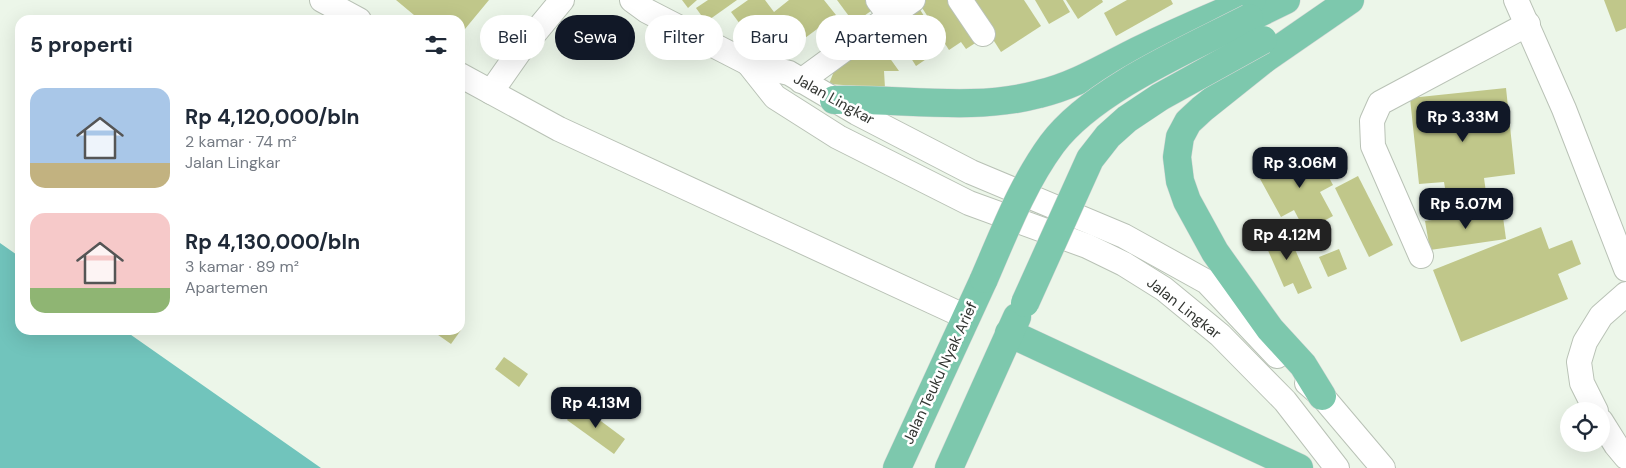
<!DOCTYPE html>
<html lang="id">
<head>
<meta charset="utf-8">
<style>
	:root { --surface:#fff; --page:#f6f6f7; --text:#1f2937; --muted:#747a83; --accent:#111827 }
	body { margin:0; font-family:"DM Sans",sans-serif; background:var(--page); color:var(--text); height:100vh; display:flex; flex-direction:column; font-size:19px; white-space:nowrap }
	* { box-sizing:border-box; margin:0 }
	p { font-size:16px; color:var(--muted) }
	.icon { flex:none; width:28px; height:28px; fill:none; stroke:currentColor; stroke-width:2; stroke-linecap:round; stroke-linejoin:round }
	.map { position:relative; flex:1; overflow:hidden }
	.drawer { position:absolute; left:15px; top:15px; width:450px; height:320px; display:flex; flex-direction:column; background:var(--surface); border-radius:15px; box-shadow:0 5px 20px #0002 }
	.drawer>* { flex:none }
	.banner { position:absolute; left:480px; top:15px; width:475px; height:45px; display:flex; gap:10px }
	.buttons { position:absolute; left:1560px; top:402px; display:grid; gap:10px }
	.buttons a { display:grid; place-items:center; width:50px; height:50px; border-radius:50%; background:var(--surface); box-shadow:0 5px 20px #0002; font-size:25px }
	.price { position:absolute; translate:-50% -42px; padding:0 11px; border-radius:10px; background:var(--accent); color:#fff; font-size:16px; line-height:32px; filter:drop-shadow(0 1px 2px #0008) }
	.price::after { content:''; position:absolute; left:50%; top:30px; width:15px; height:11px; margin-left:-8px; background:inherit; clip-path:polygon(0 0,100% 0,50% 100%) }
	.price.active { background:#222; color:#fff }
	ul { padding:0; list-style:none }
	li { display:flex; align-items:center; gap:15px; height:125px; padding:0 15px }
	li span { display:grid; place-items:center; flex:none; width:140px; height:100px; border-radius:15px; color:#555 }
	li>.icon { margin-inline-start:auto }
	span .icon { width:60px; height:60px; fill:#fffc; stroke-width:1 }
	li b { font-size:21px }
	h2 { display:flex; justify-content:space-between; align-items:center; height:60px; padding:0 15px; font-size:21px }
	.pill { padding:0 18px; border-radius:22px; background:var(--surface); box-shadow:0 5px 20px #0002; font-size:18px; line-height:45px }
	.pill.active { background:var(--accent); color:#fff }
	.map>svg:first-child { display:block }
	.water { fill:#71c4bc }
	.building { fill:#c0c78a }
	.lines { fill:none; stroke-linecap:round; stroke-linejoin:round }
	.minor-casing { stroke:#b9c2b6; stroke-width:26 }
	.major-casing { stroke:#d6d7d6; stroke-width:29 }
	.minor { stroke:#fff; stroke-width:24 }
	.major { stroke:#7dc8ad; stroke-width:28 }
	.major-bridge-casing { stroke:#d6d7d6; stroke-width:29; stroke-linecap:butt }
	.major-bridge { stroke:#7dc8ad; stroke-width:28 }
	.labels { text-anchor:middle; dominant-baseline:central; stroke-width:5; stroke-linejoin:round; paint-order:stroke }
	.street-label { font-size:15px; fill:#323531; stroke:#fff }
</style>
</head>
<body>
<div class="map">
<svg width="1626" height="468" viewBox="0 0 1626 468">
	<rect width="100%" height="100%" fill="#ecf6e9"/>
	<path class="water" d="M0,243l20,14v73h104l197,138h-321z"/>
	<g class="building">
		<path d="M396,0h93l-29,35v-15h-40z"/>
		<path d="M682,0h15l-9,8z"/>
		<path d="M708,0h29l-31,22 -10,-14z"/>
		<path d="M748,0h17l9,12 15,-12h35l12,15 -66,49 -39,-52z"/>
		<path d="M837,0h37l4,6 -24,17z"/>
		<path d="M924,0h30l26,40 -14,9 -5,-7 -12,8 -30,-47z"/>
		<path d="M968,0h56l17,26 -40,26z"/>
		<path d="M1035,0h28l7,12 -21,12z"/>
		<path d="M1066,0h36l1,2 -25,17z"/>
		<path d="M1127,0h44l2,4 -57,32 -12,-23z"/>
		<path d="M1604,0h22v28l-10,4z"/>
		<path d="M917,5l27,42 -28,19 -7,-11 -8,4 -20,-31z"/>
		<path d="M844,16l13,18 -19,14 -13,-18z"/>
		<path d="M874,36l25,35h-15l1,17 -56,-4 9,-23z"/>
		<path d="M1506,88l9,86 -31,4 4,29 -39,5 -5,-30 -25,2 -9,-86z"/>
		<path d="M1313,148l20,37 -13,7 13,24 -28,15 -11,-21 -13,7 -22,-40z"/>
		<path d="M1358,176l35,69 -24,12 -34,-69z"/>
		<path d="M1502,210l4,29 -76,11 -5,-29z"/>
		<path d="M1541,227l8,22 23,-9 9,24 -23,10 10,25 -107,43 -28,-72z"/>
		<path d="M1286,229l26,59 -14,6 -5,-11 -9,4 -21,-48z"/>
		<path d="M1339,249l8,20 -19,8 -9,-20z"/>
		<path d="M431,330h30l-10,14z"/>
		<path d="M504,357l24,17 -9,13 -24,-18z"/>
		<path d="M578,404l47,35 -11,15 -47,-34z"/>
	</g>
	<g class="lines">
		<g class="minor-casing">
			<g id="minor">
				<path d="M322,0l37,20"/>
				<path d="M632,0l15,11 101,52 41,10 68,40 114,59 153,64 83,46 70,74"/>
				<path d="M960,0l23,34"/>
				<path d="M1516,0l48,109 62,160"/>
				<path d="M890,16l23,-16"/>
				<path d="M748,63l27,34 63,40 131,66 118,43 37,18 40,25 56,46 65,66 52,67"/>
				<path d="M460,75l99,54 407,188"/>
				<path d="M801,81l89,-65 -12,-16"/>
				<path d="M491,92l28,-40 43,-52"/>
				<path d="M1421,256l-48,-110 -1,-25 8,-18 148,-79"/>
				<path d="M1307,383l15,13 61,72"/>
				<path d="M1596,411l-14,-28 -3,-21 6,-20 16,-26 25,-22"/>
				<path d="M1601,421l15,24 10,12"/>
			</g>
		</g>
		<g class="major-casing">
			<g id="major">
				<path d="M1249,18l37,-18"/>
				<path d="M834,100c68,-2 138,12 205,-6 35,-8 66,-27 98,-43 37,-18 76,-35 115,-51"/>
				<path d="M1009,333l290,135"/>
				<path d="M1322,396l-19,-31 -33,-36 -55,-77 -28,-51 -7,-20 -3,-24 3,-20 8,-15 14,-13 64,-51 84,-58"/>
				<path d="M897,468l87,-189"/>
				<path d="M949,468l68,-151"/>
			</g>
		</g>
		<use href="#minor" class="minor"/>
		<use href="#major" class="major"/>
		<g class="major-bridge-casing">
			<g id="major-bridge">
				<path d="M984,279c20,-46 38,-94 68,-135 40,-54 137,-95 197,-126"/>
				<path d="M1025,303l65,-144 18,-23 19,-17 33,-22 103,-57"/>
			</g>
		</g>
		<use href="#major-bridge" class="major-bridge"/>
	</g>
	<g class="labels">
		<g class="street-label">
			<text transform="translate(834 99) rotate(29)">Jalan Lingkar</text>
			<text transform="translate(1184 308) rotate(38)">Jalan Lingkar</text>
			<text transform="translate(940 373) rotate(-65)">Jalan Teuku Nyak Arief</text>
		</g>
	</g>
</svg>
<div class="buttons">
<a><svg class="icon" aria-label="locate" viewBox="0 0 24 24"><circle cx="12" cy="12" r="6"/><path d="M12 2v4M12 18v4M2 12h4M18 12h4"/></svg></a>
</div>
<b class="price" style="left:1463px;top:143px">Rp 3.33M</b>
<b class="price" style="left:1300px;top:189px">Rp 3.06M</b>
<b class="price" style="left:1466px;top:230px">Rp 5.07M</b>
<b class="price active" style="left:1287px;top:261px">Rp 4.12M</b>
<b class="price" style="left:596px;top:429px">Rp 4.13M</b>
<div class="banner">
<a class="pill">Beli</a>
<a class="pill active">Sewa</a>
<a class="pill">Filter</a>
<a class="pill">Baru</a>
<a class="pill">Apartemen</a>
</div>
<section class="drawer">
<h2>5 properti<svg class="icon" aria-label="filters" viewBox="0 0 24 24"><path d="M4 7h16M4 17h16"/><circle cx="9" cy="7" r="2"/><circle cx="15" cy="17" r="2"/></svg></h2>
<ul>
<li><span style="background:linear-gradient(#a9c7e8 75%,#c2b280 0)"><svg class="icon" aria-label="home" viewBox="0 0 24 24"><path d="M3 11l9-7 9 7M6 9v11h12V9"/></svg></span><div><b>Rp 4,120,000/bln</b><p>2 kamar · 74 m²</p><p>Jalan Lingkar</p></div></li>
<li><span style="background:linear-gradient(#f6c9c9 75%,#8fb573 0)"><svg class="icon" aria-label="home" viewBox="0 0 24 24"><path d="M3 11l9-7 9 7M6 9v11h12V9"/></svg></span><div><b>Rp 4,130,000/bln</b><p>3 kamar · 89 m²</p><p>Apartemen</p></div></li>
</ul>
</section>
</div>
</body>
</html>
